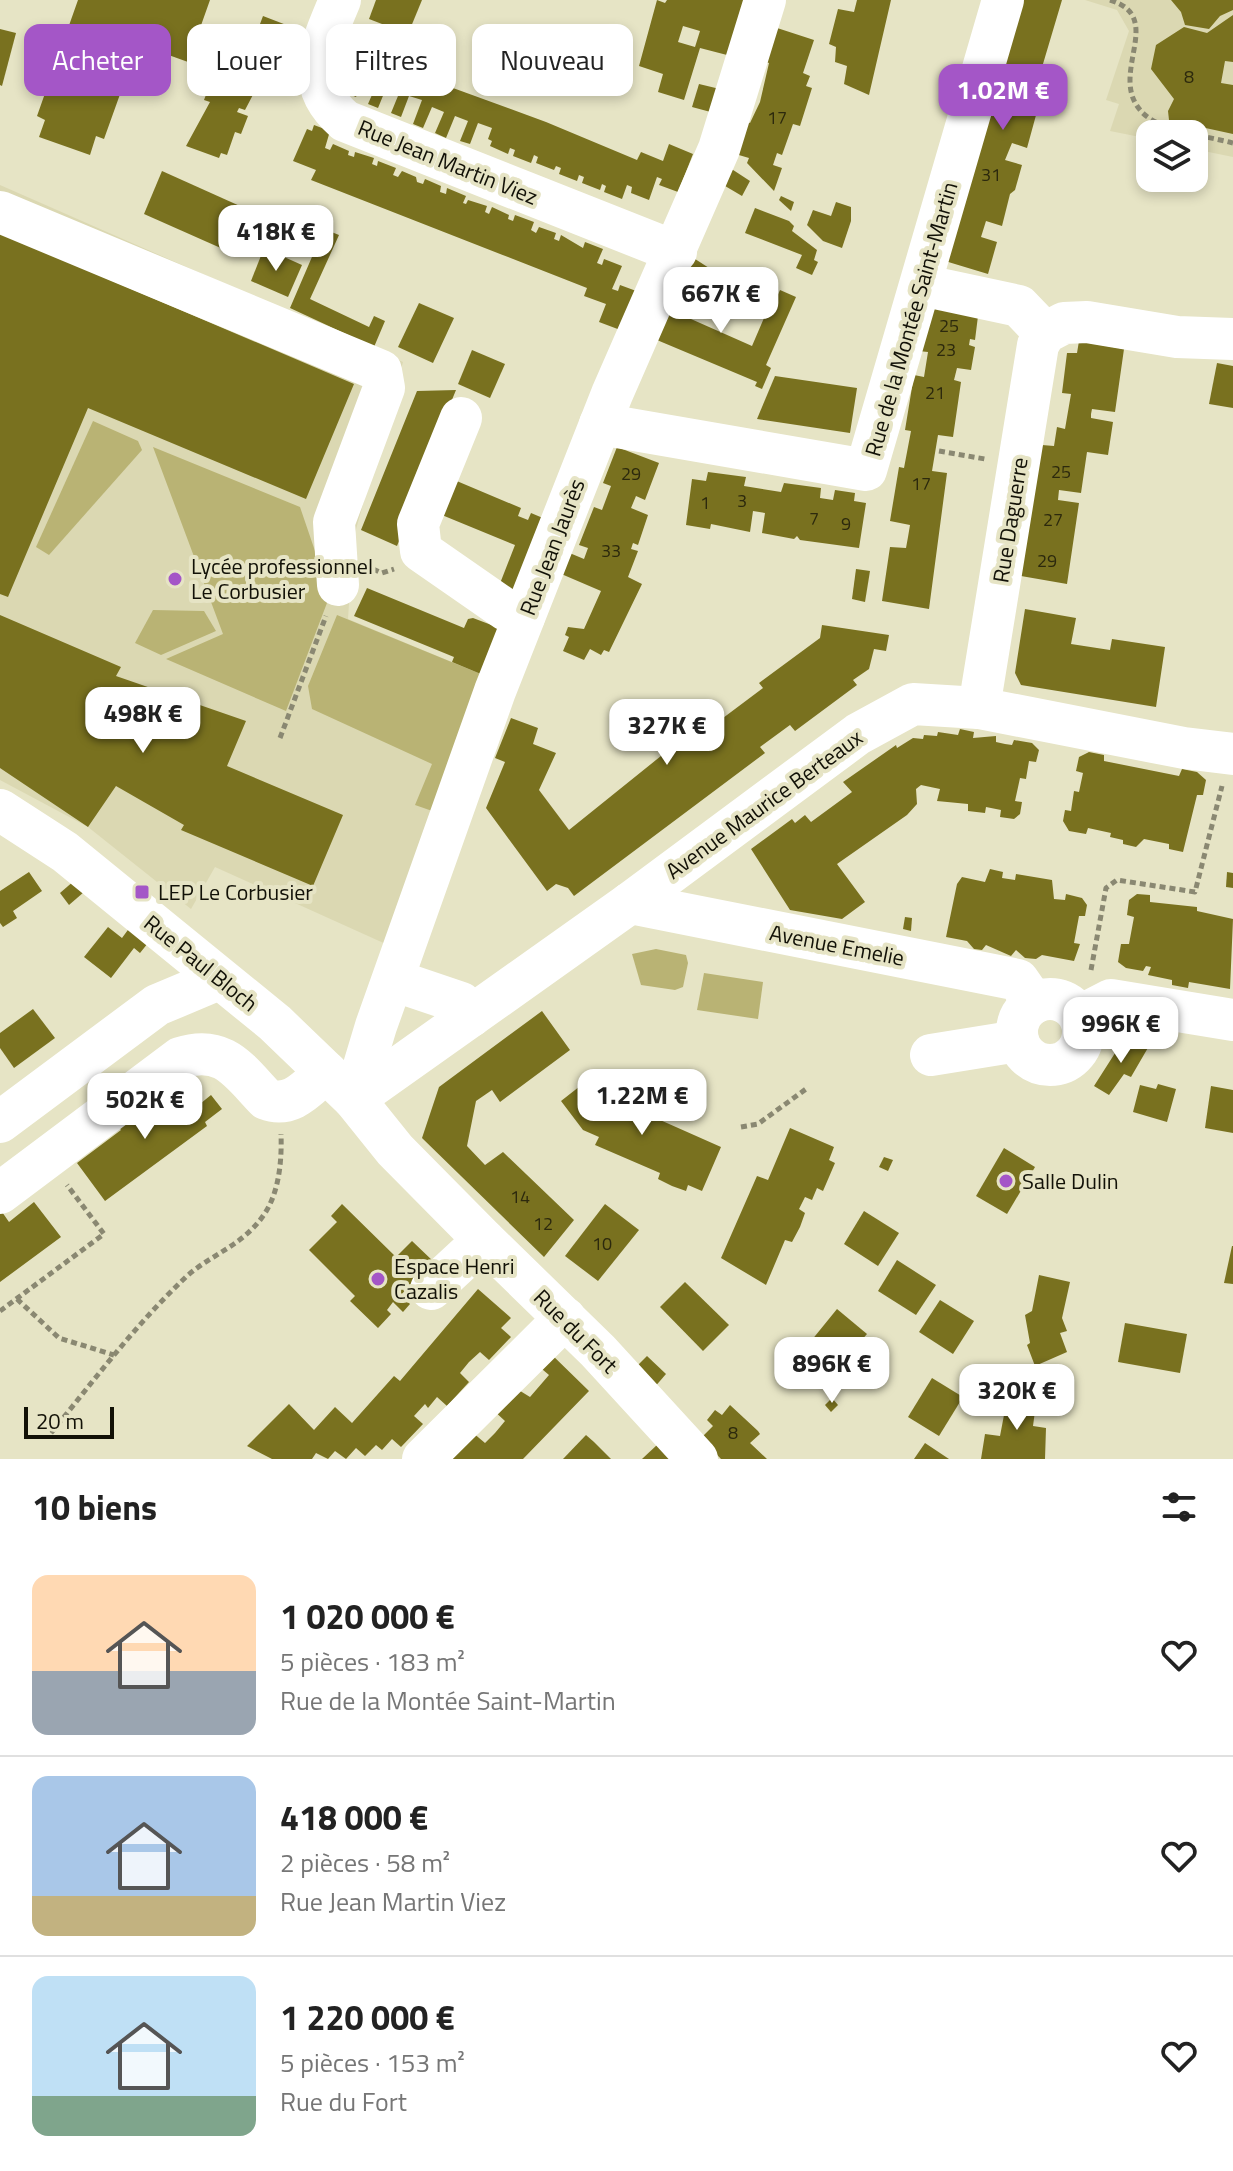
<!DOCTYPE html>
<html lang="fr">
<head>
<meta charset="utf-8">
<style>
	:root { --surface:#fff; --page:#f6f6f6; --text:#222; --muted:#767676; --line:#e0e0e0; --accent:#a456c7 }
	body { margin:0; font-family:"Titillium Web",sans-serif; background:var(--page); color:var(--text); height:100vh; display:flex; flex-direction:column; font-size:30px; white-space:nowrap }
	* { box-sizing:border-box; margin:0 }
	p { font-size:26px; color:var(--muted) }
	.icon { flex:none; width:44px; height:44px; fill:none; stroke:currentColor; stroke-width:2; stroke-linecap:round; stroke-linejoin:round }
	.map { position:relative; height:1459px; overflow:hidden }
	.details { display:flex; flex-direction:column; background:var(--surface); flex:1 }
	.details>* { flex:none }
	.guide { position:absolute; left:24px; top:24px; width:800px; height:72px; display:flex; gap:16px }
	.tools { position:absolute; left:1136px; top:120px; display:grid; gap:16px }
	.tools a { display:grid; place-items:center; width:72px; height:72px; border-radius:16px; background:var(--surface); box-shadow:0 4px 12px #0003; font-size:40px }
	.scale { position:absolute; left:24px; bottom:20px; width:90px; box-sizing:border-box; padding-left:8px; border:4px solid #121107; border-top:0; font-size:22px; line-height:28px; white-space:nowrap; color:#121107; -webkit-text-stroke:6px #e6e4c5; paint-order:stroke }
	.price { position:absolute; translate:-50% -68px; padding:0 18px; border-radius:16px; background:#fff; color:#222; font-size:26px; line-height:52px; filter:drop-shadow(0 2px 4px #0008) }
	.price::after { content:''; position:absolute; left:50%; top:48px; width:24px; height:18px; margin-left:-12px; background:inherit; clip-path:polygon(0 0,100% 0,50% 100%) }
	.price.on { background:var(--accent); color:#fff }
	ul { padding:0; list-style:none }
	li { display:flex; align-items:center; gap:24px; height:200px; padding:0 32px }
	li+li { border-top:2px solid var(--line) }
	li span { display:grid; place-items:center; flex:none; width:224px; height:160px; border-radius:16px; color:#555 }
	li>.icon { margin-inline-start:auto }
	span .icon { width:96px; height:96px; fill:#fffc; stroke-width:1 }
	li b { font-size:34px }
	h2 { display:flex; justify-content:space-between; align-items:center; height:96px; padding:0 32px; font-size:34px }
	.chip { padding:0 28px; border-radius:16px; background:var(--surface); box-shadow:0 4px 12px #0003; font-size:28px; line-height:72px }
	.chip.on { background:var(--accent); color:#fff }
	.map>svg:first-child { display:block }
	.built { fill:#dbd8b2 }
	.green { fill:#b9b374 }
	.building { fill:#79711f; fill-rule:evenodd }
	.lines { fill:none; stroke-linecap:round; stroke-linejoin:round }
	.path { stroke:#8a8872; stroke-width:5; stroke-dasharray:6 4; stroke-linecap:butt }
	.minor { stroke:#fff; stroke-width:42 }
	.poi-dot { fill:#a456c7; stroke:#e6e4c5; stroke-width:3 }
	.labels { text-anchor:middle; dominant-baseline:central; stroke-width:8; stroke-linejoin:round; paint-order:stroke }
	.number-label { font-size:18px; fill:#2c290d }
	.street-label { font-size:22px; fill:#121107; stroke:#e6e4c5 }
	.poi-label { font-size:22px; fill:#121107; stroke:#e6e4c5; text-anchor:start }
</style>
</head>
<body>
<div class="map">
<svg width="1233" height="1459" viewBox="0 0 1233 1459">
	<rect width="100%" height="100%" fill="#e6e4c5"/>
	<g class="built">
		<path d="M1085,0h148v157l-39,-8v-15h-44v5l-40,-8 9,-27 -13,-4 23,-69 -12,-21z"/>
		<path d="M0,185l403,177 -50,178 -5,79 140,58 -100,268 -173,-78 -24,42 -103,-82 -88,-47z"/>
	</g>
	<g class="green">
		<path d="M93,421l45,20 4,9 -93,105 -13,-8z"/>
		<path d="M153,447l147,60 30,88 -44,116 -120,-52 57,-25z"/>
		<path d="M153,610l51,1 12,20 -55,24 -26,-12z"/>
		<path d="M337,615l151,62 -50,136 -23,-8 17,-41 -120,-55 -4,-23z"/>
		<path d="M656,949l30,6 2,8 -5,24 -8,3 -34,-5 -9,-31z"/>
		<path d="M704,973l59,9 -5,37 -61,-9z"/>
	</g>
	<g class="building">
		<path d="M78,0h132l-22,62 -50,-18 -34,95 -8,-3 -6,19 -51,-18 6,-17 -8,-4z"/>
		<path d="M376,0h46l-14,34 -39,-15z"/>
		<path d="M657,0l8,3 2,-3h86l-26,55 -27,-7 -16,52 -26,-8 5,-18 -24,-8zM683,26l17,5 -5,16 -17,-5z"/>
		<path d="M857,0h34l-22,95 -25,-11 3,-18 -12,-4 1,-15 -7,-3 9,-35 16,3z"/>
		<path d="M1015,0h47l-22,74 -8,-3 -3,11 15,4 -17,62 -15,-5 -7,17 17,5 -7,25 -5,4 -8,32 -16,-5 -5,16 16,5 -9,32 -43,-13z"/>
		<path d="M1171,0h62v10l-13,6 -11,13 -24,-4 -4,-13z"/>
		<path d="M1233,15v47l-8,-1 -4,22 12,2v49l-64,-14 -1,-9 6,-12 -23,-30 5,-24 28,-18 23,6z"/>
		<path d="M263,16l39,15 -7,18 -6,-2 -9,23 -11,1 -6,16 4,4 -10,-4 -12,23 -6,-2 -2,4 11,4 -7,18 -6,-2 -8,23 -6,-2 -2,5 -33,-12 24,-44 -6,-2 9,-24 9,3 9,-23 9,4 8,-22 6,2z"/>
		<path d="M771,26l43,14 -11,33 7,3 -4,10 6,2 -12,38 -7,-2 -11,31 -5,-2 -4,12 9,3 -8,23 -27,-28 2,-5 -17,-5 10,-33 8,3 10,-21 9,-39 -9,-3z"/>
		<path d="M0,29l16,4 -14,53 -2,-1z"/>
		<path d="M348,45l16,3 68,29 -1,3 115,42 91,38 4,-8 22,9 6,-17 24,10 -15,38 -19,-7 3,-6 -5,-2 -8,23 -18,-7 1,-6 -5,-2 -5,14 -18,-7 2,-6 -4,-2 -2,6 -18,-7 2,-6 -5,-2 -2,6 -18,-7 2,-6 -5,-2 -2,4 -18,-7 2,-6 -4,-2 -3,8 -18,-7 2,-6 -5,-2 -2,6 -18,-8 2,-5 -4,-2 4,-11 -14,-5 -8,21 -10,-3 8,-20 -13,-5 -9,22 -11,-5 9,-21 -12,-5 -9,21 -10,-4 9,-24 -13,-4 -8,21 -10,-4 9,-22 -13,-5 -9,22 -10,-4 10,-23 -13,-6 -9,22 -10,-4 9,-24 -14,-6z"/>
		<path d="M699,84l25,6 -6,24 -26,-7z"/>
		<path d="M314,125l16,6 -5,17 5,2 3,-6 16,7 -1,4 6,2 1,-5 19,6 -2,6 5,2 1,-5 18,7 -3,7 5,2 4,-6 14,6 1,5 6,2 2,-5 16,7 -1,6 6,2 1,-6 19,8 -3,7 3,1 2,-4 19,6 -2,6 4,2 3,-7 17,8 -1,4 5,2 2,-6 19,7 -3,8 5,3 3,-6 17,6 -2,6 5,2 2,-6 22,13 2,-6 18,7 -6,14 5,2 2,-6 18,7 -10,23 6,2 2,-6 19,7 -16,39 -24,-9 7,-18 -22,-8 3,-8 -276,-108 5,-10 -23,-9 14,-32 5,2z"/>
		<path d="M727,166l23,15 -8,15 -22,-13z"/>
		<path d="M162,171l98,44 -19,42 -97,-43z"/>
		<path d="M781,196l13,6 -3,9 -12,-11z"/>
		<path d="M836,202l15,5v14l-9,27 -19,-7 -16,-16 6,-15 18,6z"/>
		<path d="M755,208l34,13 5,5 -2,5 25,19 -3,10 4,2 -6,13 -16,-7 6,-13 -57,-22z"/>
		<path d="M324,229l15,6 -29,64 59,28 5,-11 11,5 -11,26 -84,-39z"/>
		<path d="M0,233l354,151 -48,115 -218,-91 -80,189 -8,-3z"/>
		<path d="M264,248l38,17 -14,32 -37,-16z"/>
		<path d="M692,257l48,31 -5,16 -50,-30z"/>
		<path d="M681,282l19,13 -9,24 61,27 21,-49 3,2 4,-9 16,7 -30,68 5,3 -9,21 -7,-3 2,-4 -112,-47z"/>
		<path d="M936,301l43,7 -4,32 -5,-1 -1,6 6,2 -4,23 -14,-2 -3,12 7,2 -8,55 -15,-2 -6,36 15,2 -18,136 -47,-8 8,-54 16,1 2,-11 2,-12 -20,-4 9,-54 5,1 7,-37 -6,-1 9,-55 10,2 4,-25 -10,-1z"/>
		<path d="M419,303l35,15 -21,45 -35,-16z"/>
		<path d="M1079,341l45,8 -9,63 -23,-3 -1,5v4l22,4 -5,33 -21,-3 -6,41 -22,-3 -1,10 21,3 -12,81 -46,-8 21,-131 12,1 3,-19 8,2 6,-35 -9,-1 5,-40h10z"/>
		<path d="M472,350l33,14 -15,34 -32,-14z"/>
		<path d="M1217,363l16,3v42l-24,-4z"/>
		<path d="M775,376l82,12 -7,45 -93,-14z"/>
		<path d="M456,390l-51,125 4,1 -12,30 -36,-16 56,-139z"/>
		<path d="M617,447l42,16 -14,37 -9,-4 -5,12 17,7 -10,30 -5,-2 -2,6 7,2 -10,26 14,7 -33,68 -5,-2 -3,5 -11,-6 -6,11 -21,-9 6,-14 -4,-2 3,-8 16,2 17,-38 -49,-21 8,-21 24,10 4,-11 -9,-3 15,-38 8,3 9,-24 -8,-3z"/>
		<path d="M708,472l38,5 -2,9 37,6 3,-9 37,5 -1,10 13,2 2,-10 20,3 -1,8 12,2 -7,45 -59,-8 -3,-4 -3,3 -32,-6 3,-20 -12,-2 -3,21 -39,-8 -1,5 -24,-4 6,-46 14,2z"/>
		<path d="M452,479l69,29 -3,8 10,4 3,-7 19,8 -30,74 -21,-9 16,-41 -78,-32z"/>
		<path d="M856,569l14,2 -5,31 -13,-3z"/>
		<path d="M367,588l97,40 4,-9 5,-1 29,11 -14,48 -36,-15 2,-5 -100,-41z"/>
		<path d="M1025,609l51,9 -5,26 39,6 2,-11 53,8 -9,60 -135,-22 -6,-12z"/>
		<path d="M0,615l121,52 -5,9 130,45 -19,45 116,49 -30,71 -132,-56 3,-5 -68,-39 -28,41 -88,-59z"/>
		<path d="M822,625l67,10 -3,16 -12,-2 -5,20 -16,11 4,5 -62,46 -5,-6 -30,22 5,6 -191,143 -6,-8 -12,-4 -9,7 -61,-83 19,-46 -10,-4 16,-40 27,10 -5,16 23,9 -17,37 30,40 128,-103 6,6 60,-45 -4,-5 61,-45z"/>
		<path d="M960,729l14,3 -1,6 23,-2v6l9,2 7,1 2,-5 18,3 7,7 -3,12 -7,-1 -3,18 -6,-1 -5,23 7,1 -2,12 -6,5 -14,-2 1,-7 -15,-3 -1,6 -17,-2v-7l-31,-3 3,-12 -19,-4 -5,4 1,15 -10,11 -70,49 28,38 -23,17 -52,-9 -39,-61 41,-30 3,4 10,-8 6,7 41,-30 -9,-10 53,-37 1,3 16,-10 10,1 1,-4 13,1 1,-4 20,3z"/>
		<path d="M1089,752l15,3v6l75,15 3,-7 15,3 9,8 -3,15h-6l-14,57 -14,-3v-5l-25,-5 -8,8 -13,-3v-4l-13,-3 1,-4 -23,-5 -2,6 -17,-3 -6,-10 2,-11 6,1 3,-20 5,1 4,-19 -7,-2 3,-14z"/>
		<path d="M990,869l13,3 -1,6 13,2 1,-6 36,6 2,19 11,1 1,-6 16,4 5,7 -2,11h-6l-5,27 6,1 -6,17 -32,-6 -6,4 -11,-1 -9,-8 -5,6 -25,-11 -4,5 -8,-1 -7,-8 -21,-4 11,-53 5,-7 23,5z"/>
		<path d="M29,872l13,19 -29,20 4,7 -14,9 -3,-4v-32z"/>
		<path d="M1227,872l6,1v15l-7,-1z"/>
		<path d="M75,880l9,12 -15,13 -9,-12z"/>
		<path d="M1137,894l13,1v7l47,5v4l36,8 -3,70 -41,-7 -1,6 -16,-3v-5l-24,-5 3,-8 -5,-1 -3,5 -17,-3 -8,-6 3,-18h8l5,-27 -7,-2 2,-15z"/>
		<path d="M905,917l7,1 -1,13 -8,-2z"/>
		<path d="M133,923l19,15 -12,15 -6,-5 -23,30 -27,-21 24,-30 14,11z"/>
		<path d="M33,1009l22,29 -41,30 -14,-20v-15z"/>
		<path d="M542,1011l28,39 -70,52 -8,-12 -16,11 -9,45 18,19 18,-13 71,68 -30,37 -122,-119 17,-51z"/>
		<path d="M1124,1039l25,7 -18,31 -7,-3 -15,21 -15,-9z"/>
		<path d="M598,1072l8,13 -3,3 12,12 106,47 -19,44 -14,-6 -2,6 -14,-5 -14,-7 2,-6 -65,-28 4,-8 -16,-7 -22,-29z"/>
		<path d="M1158,1084l18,5 -9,33 -34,-10 7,-27 16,4z"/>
		<path d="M1211,1086l22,4v43l-28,-5z"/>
		<path d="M178,1087l17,21 16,-13 11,14 -17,13 2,4 -102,75 -28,-38 44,-33 -8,-10 16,-6 6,6z"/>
		<path d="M790,1128l44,19 -5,13 6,3 -12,28 -6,-3 -5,12 -7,-3 -6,12 6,4 -5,14 -8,15 -7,-2 -19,45 -45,-27 36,-82 11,4z"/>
		<path d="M1004,1148l31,19 -28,47 -31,-18z"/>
		<path d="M884,1157l9,3 -5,11 -9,-4z"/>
		<path d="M34,1202l27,35 -61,45v-73l9,13z"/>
		<path d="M342,1204l54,53 16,-16 22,21 -33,33 9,9 -7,8 -10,-10 -6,8 4,4 -13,14 -28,-27 5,-5 -46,-46 28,-28 -6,-6z"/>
		<path d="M605,1204l34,26 -41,51 -33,-25z"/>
		<path d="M864,1211l35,22 -21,33 -34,-22z"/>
		<path d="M1232,1246h1v38l-9,-1z"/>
		<path d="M897,1260l39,25 -20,30 -38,-24z"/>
		<path d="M1039,1275l31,7 -8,36 5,13 -7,2 7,19 -32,14 -8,-21 3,-2 -5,-28 7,-4z"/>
		<path d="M685,1282l44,43 -26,26 -43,-44z"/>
		<path d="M478,1289l33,29 -10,10 10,9 -22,23 -9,-8 -11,10 -9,11 9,9 -22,24 -10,-9 -9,11 -3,-4 -11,12 9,8 -22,23 -9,-8 -10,11 -6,-5 -11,11 -9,-8 -10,11 -11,-8 -7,8 -12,-6 -4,6h-40l-25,-13 42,-42 25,26 21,-23 17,16 42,-47 6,5z"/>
		<path d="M940,1300l34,21 -21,33 -34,-22z"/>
		<path d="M837,1309l30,25 -26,30 -30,-23z"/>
		<path d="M1125,1323l62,11 -7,39 -62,-11z"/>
		<path d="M548,1351l41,40 -66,68h-71l20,-27 13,11 10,-10 10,-12 -13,-12 25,-20 13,8 19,-22 -13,-11z"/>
		<path d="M647,1356l19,18 -13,15 -20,-19z"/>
		<path d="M932,1378l31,19 -24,39 -31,-19z"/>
		<path d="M1009,1389l28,7 -4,30 13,2 -1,31h-64l4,-25 15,2z"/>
		<path d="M832,1398l6,7 -7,7 -6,-7z"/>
		<path d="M730,1405l28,26 2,3 -10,9 17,16h-46l-20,-21 12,-12 -6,-6 8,-10 7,5z"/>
		<path d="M586,1435l8,7 17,17h-48z"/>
		<path d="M925,1443l24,16h-35z"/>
		<path d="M658,1444l29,15h-45z"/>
	</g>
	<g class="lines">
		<g class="path">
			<path d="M1110,0c59,18 -7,78 35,115 20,17 62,21 88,28"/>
			<path d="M939,451l46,8"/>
			<path d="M373,569l9,4 12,-4"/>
			<path d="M280,738l46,-122"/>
			<path d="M1091,970l15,-82 11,-8 78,12 27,-106"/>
			<path d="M741,1127l17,-3 48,-35"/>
			<path d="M17,1299l42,39 55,17"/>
			<path d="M0,1311l104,-77 -37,-49"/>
			<path d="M51,1433c44,-54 85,-109 136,-157 25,-22 56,-31 76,-60 16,-22 19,-55 18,-82"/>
		</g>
		<g class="minor">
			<path d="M340,0c-19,46 -39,83 5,121l331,131"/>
			<path d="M0,212l381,159 3,17 -50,134 4,63"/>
			<path d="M921,285l98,21 26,27"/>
			<path d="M461,418l-43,106 3,27 85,59 18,7"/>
			<path d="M600,424l266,46 137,-470"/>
			<path d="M979,708l59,-363 7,-12 19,-10 23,-1 90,15 56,2"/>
			<path d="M0,810l65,42 210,171 79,76 41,51 89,90 114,111 99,108"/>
			<path d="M630,903l388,77 16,23"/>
			<path d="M393,980l68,23 10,13"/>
			<circle cx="1050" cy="1032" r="33"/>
			<path d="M1080,1016l31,-16 122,20"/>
			<path d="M931,1055l87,-14"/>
			<path d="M354,1099l22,-73 119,-335 117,-297 107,-245 46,-149"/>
			<path d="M354,1099l276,-196 228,-169 55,-30 66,4 205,40 49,6"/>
			<path d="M0,1122l157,-117 62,-26"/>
			<path d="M0,1193l180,-135c44,-14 59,13 86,41 26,10 42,-12 60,-27"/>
			<path d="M431,1289l53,-49"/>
			<path d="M423,1459l142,-141"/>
		</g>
	</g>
	<g class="poi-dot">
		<circle cx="175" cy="579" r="8"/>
		<rect x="134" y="884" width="16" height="16" rx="4"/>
		<circle cx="1006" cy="1181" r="8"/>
		<circle cx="378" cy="1279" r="8"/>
	</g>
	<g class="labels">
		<g class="number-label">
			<text x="1189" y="76">8</text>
			<text x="777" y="117">17</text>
			<text x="991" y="174">31</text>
			<text x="949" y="325">25</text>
			<text x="946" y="349">23</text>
			<text x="935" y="392">21</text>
			<text x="1061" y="471">25</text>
			<text x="631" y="473">29</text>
			<text x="921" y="483">17</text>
			<text x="742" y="500">3</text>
			<text x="705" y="502">1</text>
			<text x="814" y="518">7</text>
			<text x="1053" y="519">27</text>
			<text x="846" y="523">9</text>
			<text x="611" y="550">33</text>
			<text x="1047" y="560">29</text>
			<text x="520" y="1196">14</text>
			<text x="543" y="1223">12</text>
			<text x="602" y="1243">10</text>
			<text x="733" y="1432">8</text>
		</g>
		<g class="street-label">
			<text transform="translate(448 162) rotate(22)">Rue Jean Martin Viez</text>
			<text transform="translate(911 319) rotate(-74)">Rue de la Montée Saint-Martin</text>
			<text transform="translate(1010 520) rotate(-81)">Rue Daguerre</text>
			<text transform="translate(552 547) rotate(-69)">Rue Jean Jaurès</text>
			<text transform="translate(764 804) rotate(-36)">Avenue Maurice Berteaux</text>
			<text transform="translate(837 945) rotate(11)">Avenue Emelie</text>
			<text transform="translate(201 963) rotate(39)">Rue Paul Bloch</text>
			<text transform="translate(576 1331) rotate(45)">Rue du Fort</text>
		</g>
		<g class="poi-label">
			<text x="191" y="566">Lycée professionnel<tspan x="191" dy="25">Le Corbusier</tspan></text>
			<text x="158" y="892">LEP Le Corbusier</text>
			<text x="1022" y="1181">Salle Dulin</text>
			<text x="394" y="1266">Espace Henri<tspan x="394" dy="25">Cazalis</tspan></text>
		</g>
	</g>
</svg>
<div class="tools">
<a><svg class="icon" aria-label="layers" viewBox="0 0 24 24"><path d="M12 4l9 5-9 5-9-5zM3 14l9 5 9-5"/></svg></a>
</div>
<div class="scale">20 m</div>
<b class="price on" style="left:1003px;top:132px">1.02M €</b>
<b class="price" style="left:276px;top:273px">418K €</b>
<b class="price" style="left:721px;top:335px">667K €</b>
<b class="price" style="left:143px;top:755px">498K €</b>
<b class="price" style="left:667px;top:767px">327K €</b>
<b class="price" style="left:1121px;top:1065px">996K €</b>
<b class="price" style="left:642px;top:1137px">1.22M €</b>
<b class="price" style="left:145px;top:1141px">502K €</b>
<b class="price" style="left:832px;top:1405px">896K €</b>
<b class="price" style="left:1017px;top:1432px">320K €</b>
<div class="guide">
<a class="chip on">Acheter</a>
<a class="chip">Louer</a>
<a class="chip">Filtres</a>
<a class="chip">Nouveau</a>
</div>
</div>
<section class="details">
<h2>10 biens<svg class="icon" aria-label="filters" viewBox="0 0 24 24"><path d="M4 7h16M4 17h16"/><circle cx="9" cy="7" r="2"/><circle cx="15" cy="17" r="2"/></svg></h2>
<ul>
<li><span style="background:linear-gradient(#ffd9b3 60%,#9aa5b1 0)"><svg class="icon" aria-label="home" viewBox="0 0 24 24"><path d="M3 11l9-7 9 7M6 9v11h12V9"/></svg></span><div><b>1 020 000 €</b><p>5 pièces · 183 m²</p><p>Rue de la Montée Saint-Martin</p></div><svg class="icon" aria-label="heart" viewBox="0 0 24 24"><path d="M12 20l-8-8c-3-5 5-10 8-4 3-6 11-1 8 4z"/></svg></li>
<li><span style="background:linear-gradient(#a9c7e8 75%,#c2b280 0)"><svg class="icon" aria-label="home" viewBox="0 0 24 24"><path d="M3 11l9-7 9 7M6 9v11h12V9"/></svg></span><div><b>418 000 €</b><p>2 pièces · 58 m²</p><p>Rue Jean Martin Viez</p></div><svg class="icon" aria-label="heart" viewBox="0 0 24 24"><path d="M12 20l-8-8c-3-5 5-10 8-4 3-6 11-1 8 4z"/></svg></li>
<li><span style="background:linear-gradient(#bfe0f5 75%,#7fa58c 0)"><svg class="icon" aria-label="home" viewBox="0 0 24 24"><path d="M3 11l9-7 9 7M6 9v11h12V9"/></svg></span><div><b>1 220 000 €</b><p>5 pièces · 153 m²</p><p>Rue du Fort</p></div><svg class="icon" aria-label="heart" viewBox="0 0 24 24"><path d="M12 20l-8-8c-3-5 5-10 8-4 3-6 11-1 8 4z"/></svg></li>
</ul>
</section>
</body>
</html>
